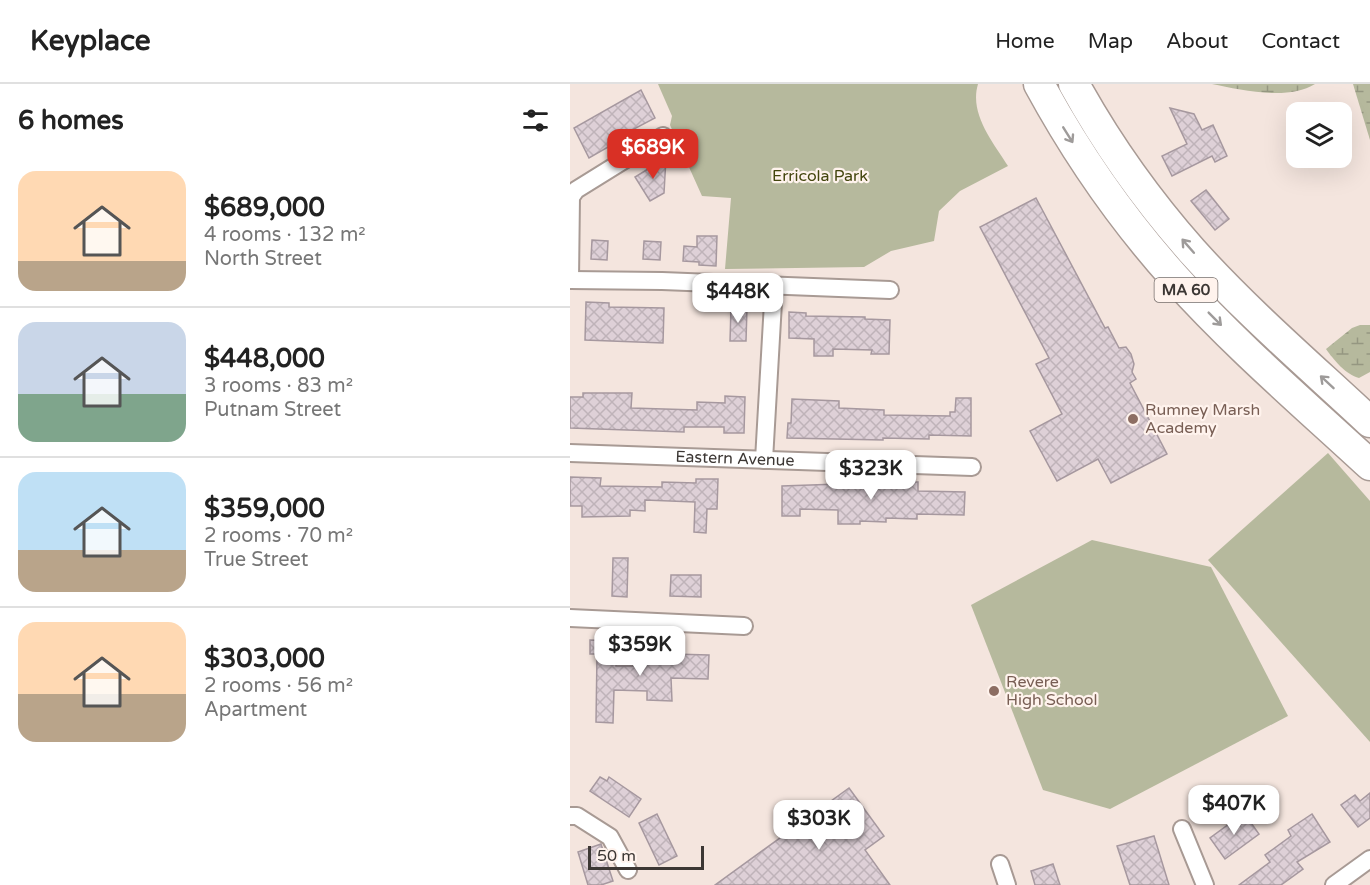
<!DOCTYPE html>
<html lang="en">
<head>
<meta charset="utf-8">
<style>
	:root { --surface:#fff; --page:#f6f6f6; --text:#222; --muted:#767676; --line:#e0e0e0; --accent:#d93025 }
	body { margin:0; font-family:"Varela Round",sans-serif; background:var(--page); color:var(--text); height:100vh; display:flex; flex-direction:column; font-size:22px; white-space:nowrap }
	* { box-sizing:border-box; margin:0 }
	p { font-size:20px; color:var(--muted) }
	.icon { flex:none; width:33px; height:33px; fill:none; stroke:currentColor; stroke-width:2; stroke-linecap:round; stroke-linejoin:round }
	.map { position:relative; flex:1; overflow:hidden }
	.drawer { display:flex; flex-direction:column; background:var(--surface); width:570px }
	.drawer>* { flex:none }
	.tools { position:absolute; left:716px; top:18px; display:grid; gap:12px }
	.tools a { display:grid; place-items:center; width:66px; height:66px; border-radius:12px; background:var(--surface); box-shadow:0 6px 24px #0002; font-size:30px }
	.scale { position:absolute; left:18px; bottom:15px; width:116px; box-sizing:border-box; padding-left:6px; border:3px solid #3c3734; border-top:0; font-size:16px; line-height:21px; white-space:nowrap; color:#3c3734; -webkit-text-stroke:4px #fff3ed; paint-order:stroke }
	.price { position:absolute; translate:-50% -51px; padding:0 14px; border-radius:12px; background:#fff; color:#222; font-size:20px; line-height:39px; filter:drop-shadow(0 2px 3px #0008) }
	.price::after { content:''; position:absolute; left:50%; top:36px; width:18px; height:14px; margin-left:-9px; background:inherit; clip-path:polygon(0 0,100% 0,50% 100%) }
	.price.current { background:var(--accent); color:#fff }
	ul { padding:0; list-style:none }
	li { display:flex; align-items:center; gap:18px; height:150px; padding:0 18px }
	li+li { border-top:2px solid var(--line) }
	li span { display:grid; place-items:center; flex:none; width:168px; height:120px; border-radius:18px; color:#555 }
	li>.icon { margin-inline-start:auto }
	span .icon { width:72px; height:72px; fill:#fffc; stroke-width:1 }
	li b { font-size:26px }
	h2 { display:flex; justify-content:space-between; align-items:center; height:72px; padding:0 18px; font-size:26px }
	header { display:flex; align-items:center; gap:36px; box-sizing:border-box; height:84px; padding:0 30px; background:var(--surface); border-bottom:2px solid var(--line) }
	header strong { font-size:28px }
	nav { display:flex; gap:33px; margin-inline-start:auto; font-size:21px }
	main { display:flex; flex:1; min-height:0 }
	.map>svg:first-child { display:block }
	.wetland { fill:url(#wetland-marsh) }
	.park { fill:#b6b99d }
	.building { fill:url(#building-cross-hatch); stroke:#a6989f; stroke-width:1.5 }
	.lines { fill:none; stroke-linecap:round; stroke-linejoin:round }
	.street-casing { stroke:#a89a94; stroke-width:20 }
	.highway-casing { stroke:#a89a94; stroke-width:33 }
	.street { stroke:#fff; stroke-width:16 }
	.highway { stroke:#fff; stroke-width:30 }
	.oneway { stroke:#9e9b9a }
	.education-dot { fill:#8d6e63; stroke:#fff3ed; stroke-width:2 }
	.labels { text-anchor:middle; dominant-baseline:central; stroke-width:4.5; stroke-linejoin:round; paint-order:stroke }
	.shield { fill:#fff3ed; stroke:#766f6c; stroke-width:1.5 }
	.shield-label { font-size:15px; font-weight:bold; fill:#3c3734 }
	.park-label { font-size:16px; fill:#43450d; stroke:#fff3ed }
	.education-label { font-size:16px; fill:#785e54; stroke:#fff3ed; text-anchor:start }
	.street-label { font-size:16px; fill:#3c3734; stroke:#fff3ed }
</style>
</head>
<body>
<header>
<strong>Keyplace</strong>
<nav><a>Home</a><a>Map</a><a>About</a><a>Contact</a></nav>
</header>
<main>
<section class="drawer">
<h2>6 homes<svg class="icon" aria-label="filters" viewBox="0 0 24 24"><path d="M4 7h16M4 17h16"/><circle cx="9" cy="7" r="2"/><circle cx="15" cy="17" r="2"/></svg></h2>
<ul>
<li><span style="background:linear-gradient(#ffd9b3 75%,#b9a48a 0)"><svg class="icon" aria-label="home" viewBox="0 0 24 24"><path d="M3 11l9-7 9 7M6 9v11h12V9"/></svg></span><div><b>$689,000</b><p>4 rooms · 132 m²</p><p>North Street</p></div></li>
<li><span style="background:linear-gradient(#c9d6e8 60%,#7fa58c 0)"><svg class="icon" aria-label="home" viewBox="0 0 24 24"><path d="M3 11l9-7 9 7M6 9v11h12V9"/></svg></span><div><b>$448,000</b><p>3 rooms · 83 m²</p><p>Putnam Street</p></div></li>
<li><span style="background:linear-gradient(#bfe0f5 65%,#b9a48a 0)"><svg class="icon" aria-label="home" viewBox="0 0 24 24"><path d="M3 11l9-7 9 7M6 9v11h12V9"/></svg></span><div><b>$359,000</b><p>2 rooms · 70 m²</p><p>True Street</p></div></li>
<li><span style="background:linear-gradient(#ffd9b3 60%,#b9a48a 0)"><svg class="icon" aria-label="home" viewBox="0 0 24 24"><path d="M3 11l9-7 9 7M6 9v11h12V9"/></svg></span><div><b>$303,000</b><p>2 rooms · 56 m²</p><p>Apartment</p></div></li>
</ul>
</section>
<div class="map">
<svg width="800" height="801" viewBox="0 0 800 801">
	<defs>
		<pattern id="wetland-marsh" width="20" height="14" patternUnits="userSpaceOnUse" patternTransform="scale(1.5)"><rect width="20" height="14" fill="#b6b99d"/><path d="M1 5h8M5 5V1M11 12h8M15 12V8" fill="none" stroke="#959781"/></pattern>
		<pattern id="building-cross-hatch" width="8" height="8" patternUnits="userSpaceOnUse" patternTransform="scale(1.5)"><rect width="8" height="8" fill="#ded0d7"/><path d="M0 0l8 8M0 8l8-8" fill="none" stroke="#bfb3b9"/></pattern>
	</defs>
	<rect width="100%" height="100%" fill="#f4e5de"/>
	<g class="wetland">
		<path d="M642,0h103c-27,17 -74,6 -103,0z"/>
		<path d="M783,0h17v56z"/>
		<path d="M790,241h10v47l-11,6c-13,-3 -26,-19 -33,-29l26,-21z"/>
	</g>
	<g class="park">
		<path d="M88,0h320c-9,30 15,58 30,82l-48,25 -21,20 -5,30 -43,10 -27,16 -139,2 6,-71 -29,-2 -32,-71 2,-9z"/>
		<path d="M758,369l42,48v241l-162,-182z"/>
		<path d="M522,456l119,27 77,149 -178,93 -67,-19 -72,-185z"/>
	</g>
	<g class="building">
		<path d="M71,6l14,28 -25,13 1,3 -42,24 -15,-30z"/>
		<path d="M600,24l24,6 8,16 11,-5 14,31 -12,6 -3,-6 -40,20 -10,-20 25,-12z"/>
		<path d="M96,74l-2,35 -14,8 -15,-24z"/>
		<path d="M636,106l23,29 -14,11 -24,-29z"/>
		<path d="M466,114l69,130 3,-1 11,21 7,-1 5,7 3,10 -2,8 4,7 -6,4 37,71 -56,29 -13,-24 -41,22 -27,-50 32,-17 -26,-50 13,-6 -69,-131z"/>
		<path d="M127,152h20l-1,30 -17,-1v-3l-16,-1 1,-15 13,1z"/>
		<path d="M22,156l16,1 -1,19 -16,-1z"/>
		<path d="M74,157l17,1 -1,18 -17,-1z"/>
		<path d="M16,218l23,1v4l55,1 -1,35 -78,-3z"/>
		<path d="M161,224h16l-1,33h-16z"/>
		<path d="M219,228l17,1v3l59,1v2l25,1 -1,34h-18l1,-4 -39,-1v7h-19v-17l-25,-1z"/>
		<path d="M13,309h49l-1,15 66,2v-8l28,1v-7l20,1 -1,36h-20v-6h-40v5l-114,-4v-31h13z"/>
		<path d="M386,314h15v38l-42,-1v4l-46,-1v2l-96,-2 1,-15h3l1,-24 47,2v7l45,2v5l66,1v-4h5z"/>
		<path d="M0,393l31,1 -1,8 62,1v-5l34,1v-4h22l-1,30h-10l-1,24 -12,-1 1,-30 -50,-2v11l-15,-1v6l-48,1v-11h-12z"/>
		<path d="M269,396l22,1v3l39,1v-3h18v9l47,1 -1,23 -47,-1v5l-31,-1v4l-26,-1v3h-22v-14l-38,-1v7h-18v-30l57,-2z"/>
		<path d="M43,474h15l-1,39 -15,-1z"/>
		<path d="M101,491h30v22l-31,-1z"/>
		<path d="M20,556l26,1v25h25v-3l31,1 1,-10 36,1 -1,24 -37,-1 1,23 -25,-1v-9l-33,-1 -1,33 -17,-1 1,-68h-7z"/>
		<path d="M30,693l7,4 2,-4 32,22 -12,18 -39,-26z"/>
		<path d="M279,704l35,48 -19,14 25,35h-175z"/>
		<path d="M800,709v25l-12,9 -17,-22 14,-10 5,6z"/>
		<path d="M674,729l15,21 -34,25 -15,-21z"/>
		<path d="M87,730l20,42 -18,9 -20,-42z"/>
		<path d="M742,730l18,28 -33,20 6,7 -22,16h-42l31,-23 -5,-7 26,-19 -3,-6z"/>
		<path d="M584,752l15,49h-39l-13,-39z"/>
		<path d="M31,760l12,37 -12,4h-13l-10,-33z"/>
		<path d="M483,780l7,21h-25l-4,-14z"/>
	</g>
	<g class="lines">
		<g class="street-casing">
			<g id="street">
				<path d="M0,196l92,1 228,9"/>
				<path d="M0,196l1,-83 5,-7 87,-54"/>
				<path id="s1" d="M0,369l402,14"/>
				<path d="M194,376l10,-175"/>
				<path d="M0,534l174,8"/>
				<path d="M0,732h7l33,21 18,33"/>
				<path d="M612,745l23,56"/>
				<path d="M430,780l7,21"/>
				<path d="M764,801l36,-26"/>
			</g>
		</g>
		<g class="highway-casing">
			<g id="highway">
				<path d="M469,0c38,70 83,135 136,194 60,67 129,126 195,187"/>
				<path d="M504,0c33,60 73,116 118,167 55,61 118,115 178,171"/>
			</g>
		</g>
		<use href="#street" class="street"/>
		<use href="#highway" class="highway"/>
	</g>
	<defs><path id="oneway-shaft" d="M-6 0H5M1.5-3L5.5 0L1.5 3" fill="none" stroke-width="1.6" stroke-linecap="round" stroke-linejoin="round" transform="scale(1.5)"/></defs>
	<g class="oneway">
		<use href="#oneway-shaft" transform="translate(498 51) rotate(58)"/>
		<use href="#oneway-shaft" transform="translate(618 162) rotate(-131)"/>
		<use href="#oneway-shaft" transform="translate(645 235) rotate(45)"/>
		<use href="#oneway-shaft" transform="translate(757 298) rotate(-137)"/>
	</g>
	<g class="education-dot">
		<circle cx="563" cy="335" r="6"/>
		<circle cx="424" cy="607" r="6"/>
	</g>
	<g class="labels">
		<rect class="shield" x="584.5" y="194" width="63" height="24" rx="4.5"/>
		<g class="shield-label">
			<text x="616" y="206">MA 60</text>
		</g>
		<g class="park-label">
			<text x="250" y="92">Erricola Park</text>
		</g>
		<g class="education-label">
			<text x="575" y="326">Rumney Marsh<tspan x="575" dy="18">Academy</tspan></text>
			<text x="436" y="598">Revere<tspan x="436" dy="18">High School</tspan></text>
		</g>
		<g class="street-label">
			<text stroke="none"><textPath href="#s1" startOffset="165">Eastern Avenue</textPath></text>
		</g>
	</g>
</svg>
<div class="tools">
<a><svg class="icon" aria-label="layers" viewBox="0 0 24 24"><path d="M12 4l9 5-9 5-9-5zM3 14l9 5 9-5"/></svg></a>
</div>
<div class="scale">50 m</div>
<b class="price current" style="left:83px;top:96px">$689K</b>
<b class="price" style="left:168px;top:240px">$448K</b>
<b class="price" style="left:301px;top:417px">$323K</b>
<b class="price" style="left:70px;top:593px">$359K</b>
<b class="price" style="left:664px;top:752px">$407K</b>
<b class="price" style="left:249px;top:767px">$303K</b>
</div>
</main>
</body>
</html>
